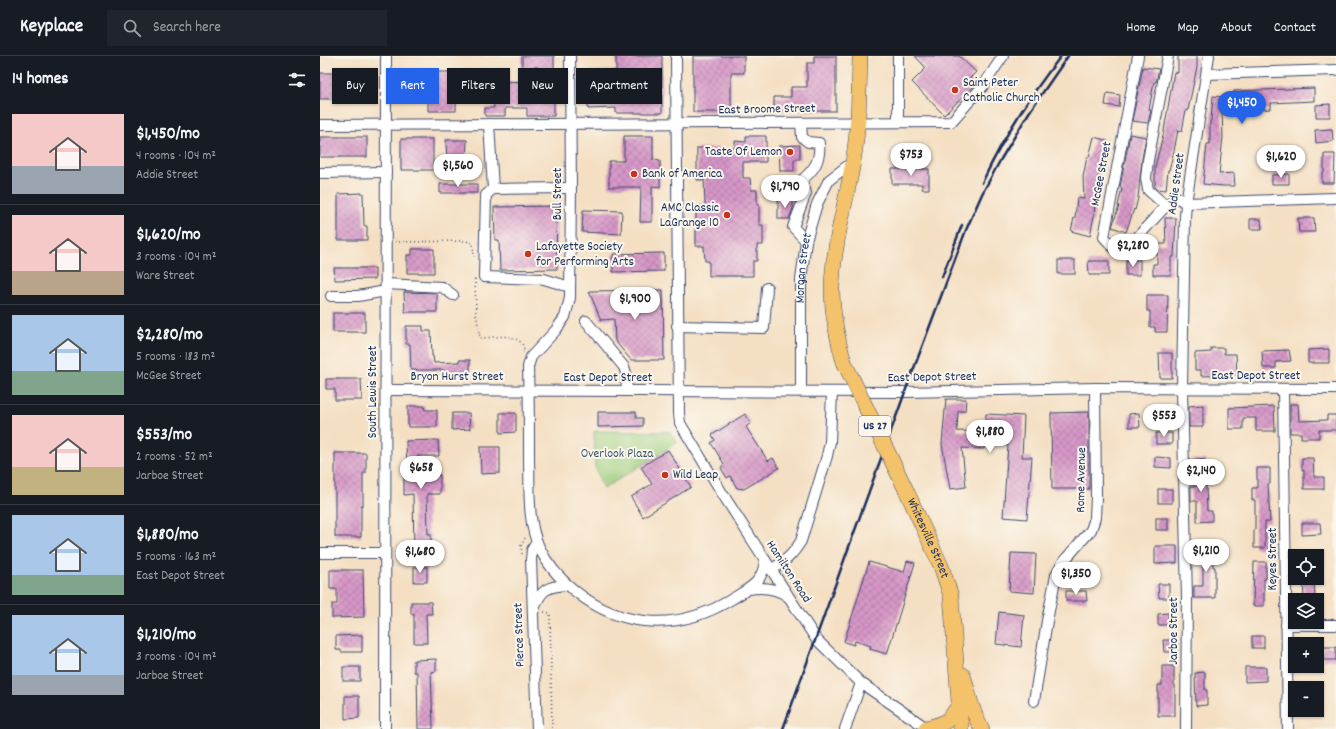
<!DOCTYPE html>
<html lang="en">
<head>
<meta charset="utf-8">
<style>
	:root { --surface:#171b24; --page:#20242c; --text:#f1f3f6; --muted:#9ea1a6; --line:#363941; --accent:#2563eb }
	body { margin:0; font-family:Dekko,sans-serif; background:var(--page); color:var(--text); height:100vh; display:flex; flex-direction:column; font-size:15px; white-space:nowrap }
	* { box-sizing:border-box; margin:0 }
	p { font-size:13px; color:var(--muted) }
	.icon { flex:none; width:22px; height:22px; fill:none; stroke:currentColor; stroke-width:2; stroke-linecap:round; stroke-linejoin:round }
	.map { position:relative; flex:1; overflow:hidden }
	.panel { display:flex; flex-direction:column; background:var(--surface); width:320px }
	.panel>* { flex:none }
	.top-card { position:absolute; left:12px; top:12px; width:380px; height:36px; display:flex; gap:8px }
	.tools { position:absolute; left:968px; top:493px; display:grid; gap:8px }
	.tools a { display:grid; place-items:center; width:36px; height:36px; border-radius:0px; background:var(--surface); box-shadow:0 1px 3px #0004; font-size:20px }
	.price { position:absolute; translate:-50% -34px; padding:0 9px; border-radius:14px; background:#fff; color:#222; font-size:13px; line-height:26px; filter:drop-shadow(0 1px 2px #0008) }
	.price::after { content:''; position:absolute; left:50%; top:24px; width:12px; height:9px; margin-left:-6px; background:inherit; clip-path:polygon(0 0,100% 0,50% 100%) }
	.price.selected { background:var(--accent); color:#fff }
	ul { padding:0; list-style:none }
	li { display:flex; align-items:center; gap:12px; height:100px; padding:0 12px }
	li+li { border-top:1px solid var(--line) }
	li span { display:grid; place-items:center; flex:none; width:112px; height:80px; border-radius:0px; color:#555 }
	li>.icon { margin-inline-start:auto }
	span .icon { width:48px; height:48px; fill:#fffc; stroke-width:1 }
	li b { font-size:17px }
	h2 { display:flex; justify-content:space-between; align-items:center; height:48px; padding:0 12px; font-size:17px }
	.chip { padding:0 14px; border-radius:0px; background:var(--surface); box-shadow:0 1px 3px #0004; font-size:14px; line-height:36px }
	.chip.selected { background:var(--accent); color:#fff }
	header { display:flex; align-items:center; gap:24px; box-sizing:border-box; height:56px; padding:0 20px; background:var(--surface); border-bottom:1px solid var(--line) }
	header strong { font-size:19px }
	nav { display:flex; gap:22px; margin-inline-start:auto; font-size:14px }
	.search { width:280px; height:36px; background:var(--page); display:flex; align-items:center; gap:10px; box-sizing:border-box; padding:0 14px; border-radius:0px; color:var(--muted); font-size:15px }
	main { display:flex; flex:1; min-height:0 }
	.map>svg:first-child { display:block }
	.park { fill:#9cce7d; stroke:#5c7e6e }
	.building { fill:url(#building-cross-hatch) }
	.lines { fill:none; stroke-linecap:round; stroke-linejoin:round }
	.minor-casing { stroke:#3c496d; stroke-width:12 }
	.highway-casing { stroke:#3c496d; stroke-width:16 }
	.path { stroke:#3c496d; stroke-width:1.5; stroke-dasharray:1 3; stroke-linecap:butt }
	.minor { stroke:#fff; stroke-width:10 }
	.highway { stroke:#f3c26a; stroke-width:15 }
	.rail { stroke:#1b2f5e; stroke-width:2.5 }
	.highway-bridge-casing { stroke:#3c496d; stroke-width:16; stroke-linecap:butt }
	.highway-bridge { stroke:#f3c26a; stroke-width:15 }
	.poi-dot { fill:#c8321e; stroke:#fbf7ec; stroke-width:1.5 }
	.labels { text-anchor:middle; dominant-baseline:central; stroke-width:4; stroke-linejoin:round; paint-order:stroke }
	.shield { fill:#fbf7ec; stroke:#5e6b89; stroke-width:1 }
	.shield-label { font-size:12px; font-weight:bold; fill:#1b2f5e }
	.poi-label { font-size:13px; fill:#1b2f5e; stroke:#fbf7ec; text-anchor:start }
	.street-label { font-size:13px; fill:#1b2f5e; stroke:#fbf7ec }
	.park-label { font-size:13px; fill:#3b5766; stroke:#fbf7ec }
</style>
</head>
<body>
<header>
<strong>Keyplace</strong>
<div class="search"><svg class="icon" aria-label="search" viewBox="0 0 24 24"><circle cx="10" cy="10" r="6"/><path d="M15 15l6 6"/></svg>Search here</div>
<nav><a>Home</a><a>Map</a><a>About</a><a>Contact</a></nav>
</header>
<main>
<section class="panel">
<h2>14 homes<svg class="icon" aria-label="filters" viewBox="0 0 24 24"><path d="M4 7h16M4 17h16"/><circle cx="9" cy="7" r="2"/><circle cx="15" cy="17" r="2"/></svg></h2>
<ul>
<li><span style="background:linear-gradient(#f6c9c9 65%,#9aa5b1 0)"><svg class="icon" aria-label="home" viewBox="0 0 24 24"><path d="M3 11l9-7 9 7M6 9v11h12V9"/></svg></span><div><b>$1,450/mo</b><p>4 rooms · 104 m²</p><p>Addie Street</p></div></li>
<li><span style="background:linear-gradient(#f6c9c9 70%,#b9a48a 0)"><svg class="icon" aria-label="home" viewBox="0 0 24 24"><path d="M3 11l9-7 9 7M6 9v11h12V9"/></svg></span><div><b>$1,620/mo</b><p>3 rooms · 104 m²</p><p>Ware Street</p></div></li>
<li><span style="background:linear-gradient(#a9c7e8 70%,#7fa58c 0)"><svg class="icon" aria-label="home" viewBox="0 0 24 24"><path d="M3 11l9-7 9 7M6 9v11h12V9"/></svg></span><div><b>$2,280/mo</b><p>5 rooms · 183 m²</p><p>McGee Street</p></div></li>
<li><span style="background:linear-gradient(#f6c9c9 65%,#c2b280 0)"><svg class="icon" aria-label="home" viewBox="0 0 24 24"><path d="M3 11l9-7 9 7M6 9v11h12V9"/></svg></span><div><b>$553/mo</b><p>2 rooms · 52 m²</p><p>Jarboe Street</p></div></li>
<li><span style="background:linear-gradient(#a9c7e8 75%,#7fa58c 0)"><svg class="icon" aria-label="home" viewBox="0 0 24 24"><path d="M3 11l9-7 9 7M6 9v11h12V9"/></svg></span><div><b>$1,880/mo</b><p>5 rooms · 163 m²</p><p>East Depot Street</p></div></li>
<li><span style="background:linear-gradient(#a9c7e8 75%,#9aa5b1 0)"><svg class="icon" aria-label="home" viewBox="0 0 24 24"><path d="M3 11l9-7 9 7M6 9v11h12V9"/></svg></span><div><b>$1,210/mo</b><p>3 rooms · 104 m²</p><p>Jarboe Street</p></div></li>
</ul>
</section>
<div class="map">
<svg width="1016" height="673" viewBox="0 0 1016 673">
	<defs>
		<pattern id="building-cross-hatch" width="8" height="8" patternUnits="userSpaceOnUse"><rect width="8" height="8" fill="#d797c7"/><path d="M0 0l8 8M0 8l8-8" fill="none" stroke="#ae7ca5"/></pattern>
	</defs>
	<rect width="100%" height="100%" fill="#fbf7ec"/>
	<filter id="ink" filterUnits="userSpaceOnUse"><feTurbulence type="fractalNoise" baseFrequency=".025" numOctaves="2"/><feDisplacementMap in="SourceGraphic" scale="8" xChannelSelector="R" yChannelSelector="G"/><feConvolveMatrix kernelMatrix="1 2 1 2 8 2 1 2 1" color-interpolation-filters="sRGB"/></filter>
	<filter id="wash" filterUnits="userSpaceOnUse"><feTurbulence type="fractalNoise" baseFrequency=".012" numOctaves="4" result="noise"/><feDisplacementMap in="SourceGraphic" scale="16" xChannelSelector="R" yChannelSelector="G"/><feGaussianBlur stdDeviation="0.9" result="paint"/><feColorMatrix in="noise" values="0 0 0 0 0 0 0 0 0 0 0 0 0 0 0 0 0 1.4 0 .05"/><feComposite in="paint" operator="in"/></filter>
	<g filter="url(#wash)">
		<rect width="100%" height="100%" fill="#f4dfc3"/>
		<path class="park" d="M274,375l76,1 7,11 -74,46 -8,-23z"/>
		<g id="blocks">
			<g class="building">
				<path d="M202,0h32v60h-27v-8h-22v8h-20v-8h9l-1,-26 45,-1v-14h-16z"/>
				<path d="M296,0h46v57h-46v-5l-28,1v-7h-5l-1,-30 34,-1z"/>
				<path d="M373,0h51v17h-13v39h-38z"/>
				<path d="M494,0h22v55h-62v-14h17v-10h16v-24h7z"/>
				<path d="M595,0h44l17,16 -6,6 6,6 -32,31 -32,-33 14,-14z"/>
				<path d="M858,0h19v11l-9,43h-2l-4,21 -4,-1 -4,21 -5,19h-1l-2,20 -9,-1 -2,-2v-20l9,-36 10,-59 4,1z"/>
				<path d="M823,11l16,2 -3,13h-2l-5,28h2l-3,13 -16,-2z"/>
				<path d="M108,16h29l-1,39h-28z"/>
				<path d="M0,17h46l1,25 -47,1z"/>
				<path d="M994,32v13l-43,2v6l-16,1 -1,-7 -29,1v9h-3l1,24 -4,37 15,-1 1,13h-12l-20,-2 4,-40h3v-23h1l2,-25 21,2v-7z"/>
				<path d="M787,37l13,2 -1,12 -14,-2z"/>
				<path d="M1010,48v13h-14v-12z"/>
				<path d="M1012,73l1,12 -17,2 -1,-13z"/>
				<path d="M810,78l16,3 -4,22 -4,39 -3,12 -1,-1 -8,23 -14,-5 7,-21h-1l4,-18 -2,-1z"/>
				<path d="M304,80h29v24l7,1v26l-8,-1v36h-12l1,-35h-32v-26h15z"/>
				<path d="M426,80h20v26h-23v16h7l1,12h6v15h2v20h4v20h-6v16h-4v15h-44v-15h-4l-1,-15h-8v-40l9,-1 -1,-25h-7v-32h38v-7l11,1z"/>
				<rect x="0" y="81" width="47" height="20"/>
				<path d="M774,81l14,4 -5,19h2l-3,13 -3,-1v20h-3l-2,24 -4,20 -19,-5 3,-13 1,1 2,-21 7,1 -1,-22 4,-20h2z"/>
				<rect x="81" y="83" width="32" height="31"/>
				<path d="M126,84h21l-1,21 -19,1z"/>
				<path d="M480,89v14h-6v12h-14l-1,-25z"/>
				<path d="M1004,98h11l-1,29h-12v-10h2z"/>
				<path d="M572,113h37v20h-7v-5h-30z"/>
				<path d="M969,118v10h-17v-9z"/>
				<rect x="120" y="128" width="37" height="9"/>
				<path d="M43,137l1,33h3v14h-29v-46z"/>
				<path d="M458,144h15v8l-4,11h-11z"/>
				<path d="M236,150l1,63 -57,1 -1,-30h-4l-1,-33z"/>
				<path d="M263,154l39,1 -1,23 -39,-2z"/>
				<path d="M845,162h11l-2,39h-3v18h-18v-11h4v-20h9z"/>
				<path d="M978,162h16l1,14h-16z"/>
				<path d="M930,163h11l1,10h-12z"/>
				<path d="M92,193h22v24h-27v-18h5z"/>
				<path d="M344,197v18l-51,1v-18z"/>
				<rect x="738" y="204" width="17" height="14"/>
				<rect x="806" y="204" width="14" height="15"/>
				<path d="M768,205h21v14h-20z"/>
				<path d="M14,212h41v11l-40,1z"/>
				<path d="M343,234l1,70h-33l-16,-19 -1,-22 -13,1 -12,-29z"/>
				<path d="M84,236l33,1v19h-32z"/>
				<path d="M827,239h21l-1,37h-12v-5h-5v-16h-3z"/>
				<rect x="13" y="257" width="32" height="19"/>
				<path d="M86,270h17v5h8l1,25h1l1,7 25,-1v-2h11v12h-26v-2h-33l-1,-26h-4z"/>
				<path d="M891,292h13v6h12l1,21 -36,1v-6h-6v-17l16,-1z"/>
				<path d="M1009,293v14h-21v-13z"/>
				<path d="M969,294l2,11 -15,1v6h-13l-1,-17z"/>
				<path d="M839,297h13v25h-12z"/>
				<path d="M6,323h35l1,21h-27v-11h-9z"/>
				<path d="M626,343h20l-1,12h-7l-1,20 28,1 1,-18 38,2 -2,41h10l-5,62 -24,-2 5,-72 -24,-1v5l-22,-1 4,39 -16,2 -8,-45z"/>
				<path d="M970,348h8l1,17 28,-1v-5h9v15h-17v8h-18v-5h-11z"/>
				<path d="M883,349v22h-14v-21z"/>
				<path d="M88,350h16l1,4h12v17h-29z"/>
				<path d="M954,350l1,25h-19v-13h-13v11h-14v-21z"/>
				<path d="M278,356h38v6h7v8l-45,1z"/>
				<path d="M769,356v77h-37l-1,-76z"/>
				<path d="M132,357h17l1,16 -18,1z"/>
				<path d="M180,357h16v19l-16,1z"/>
				<path d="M819,357l1,14h-11v-13z"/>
				<path d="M425,358l6,9 -5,4 22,34 5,-3 6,10 -35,21 -7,-1 -7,-12 -3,2 -6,-10 3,-4 -13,-21 4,-3 -3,-5z"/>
				<rect x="836" y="377" width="16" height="11"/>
				<path d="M118,384l1,16h-21v19h22v19h-13l1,40h3v19h-17l-1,-59 -9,1v-26h3l-1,-28z"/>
				<path d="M160,391h20v26l-19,1z"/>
				<path d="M348,394l23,37 -48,30 -12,-20 21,-13 -11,-17z"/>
				<path d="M15,397h31v20h-3v32h-2v32h-26z"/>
				<path d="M835,401l16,1v10l-16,-1z"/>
				<path d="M982,402h11l1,19h10v12h-20v-19h-2z"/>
				<path d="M872,404h13l2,51h5v10l-15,1v-21h-6v-15h7v-17h-6z"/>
				<path d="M937,412h13v16h-2l2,38h-5v26h-11v-18h1v-30h-3v-12h5z"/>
				<rect x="838" y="433" width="14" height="14"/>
				<rect x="836" y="462" width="12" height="12"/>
				<path d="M982,467h18l1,11 -19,1z"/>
				<path d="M874,489h19v22h2v31h-21v-12h9v-30h-9z"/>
				<path d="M835,490h22v17l-22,1z"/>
				<path d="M691,497l25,1 -2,39 -25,-2z"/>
				<path d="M587,505l8,2 -28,91 -17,-5 1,-3 -16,-5 -1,4 -10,-3 25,-80 35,10z"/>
				<path d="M934,506h12v17h-2v27h-11z"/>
				<rect x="94" y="511" width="13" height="15"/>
				<path d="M10,514h33l1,47 -32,1v-14h5v-15h-7z"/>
				<path d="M983,522h11l1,22h-11z"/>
				<path d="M838,528h11v14h-10z"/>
				<path d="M746,535h20l1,10h-21z"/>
				<path d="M91,546h20l1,12h-6l1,29h-13v-29h-3z"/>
				<path d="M679,556l25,3 -3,32 -25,-3z"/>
				<path d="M848,557v12h-10v-11z"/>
				<path d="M42,579v17h-21v-2h-5v-14z"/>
				<rect x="932" y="580" width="12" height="12"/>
				<path d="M843,584h14v12h-13z"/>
				<rect x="1003" y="591" width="13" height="13"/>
				<path d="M116,603v12l-5,1 2,57h-15l-1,-57h-3v-12z"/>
				<path d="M842,610h12v19h1v31h-17v-31h4z"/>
				<rect x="23" y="611" width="17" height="14"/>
				<path d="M925,611h21v14l-21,1z"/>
				<path d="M885,616v18h2v15l-11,1 -1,-33z"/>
				<path d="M25,640h14v22l-14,1z"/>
			</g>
		</g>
	</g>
	<g filter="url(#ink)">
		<use href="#blocks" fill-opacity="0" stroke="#3c496d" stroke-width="1"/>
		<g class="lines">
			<g class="minor-casing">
				<g id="minor">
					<path d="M250,0l1,132 -1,110 -5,19 -9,13 -25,27 -3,10c1,31 1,62 1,93 1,28 -2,61 10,87 8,17 22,33 36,44 48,39 105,40 157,8 18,-11 31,-16 33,-39"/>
					<path d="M356,0l3,357 1,10 42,70 94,146 45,44 67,46"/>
					<path d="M578,0v66"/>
					<path d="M818,0l-34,181 9,10 12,2c19,-16 32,-37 51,-52l10,6 150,-5"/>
					<path d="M887,18l129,-4"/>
					<path d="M481,67l1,14 6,5 11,1c2,17 -5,27 -17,37l4,13 -13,34 13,14"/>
					<path d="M169,68l4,65 -7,6 -2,82 60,2 26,8"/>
					<path d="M0,69l631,-3 32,-36 20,-30"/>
					<path d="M0,117l66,-1"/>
					<path d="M173,133l78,-1"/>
					<path d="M845,149l-17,-15 -2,-12 2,-18 20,-104"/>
					<path d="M66,228l56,3 11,8"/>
					<path d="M11,240h27l28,-5"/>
					<path d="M266,265l38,46 2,6 1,18"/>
					<path d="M357,270l87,2 3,-40"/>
					<path d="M963,333l5,340"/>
					<path d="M66,334l519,2 190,-4 241,1"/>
					<path id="s1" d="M481,335v-111l5,-39 11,-37 12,-24 25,-19"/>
					<path d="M0,497h65"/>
					<path d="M451,514c14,-9 21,-14 30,-29l26,-85 3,-14 2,-50"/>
					<path d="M429,533c13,-2 27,-1 38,7"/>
					<path d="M214,554c6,-20 13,-24 33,-25"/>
					<path d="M966,569h50"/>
					<path d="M714,645l13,-80 9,-46 7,-13 28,-32 4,-12 1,-21 -1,-109"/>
					<path d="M65,673l1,-673"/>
					<path d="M217,673l-6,-170 1,-9 5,-8"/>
					<path d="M525,673l16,-46"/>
					<path d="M866,673l1,-131 -5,-210 3,-171 1,-14 23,-147"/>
				</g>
			</g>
			<g class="highway-casing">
				<g id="highway">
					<path d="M524,306c-7,-24 -12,-49 -12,-74 1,-43 14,-85 21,-126 6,-35 6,-70 7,-106"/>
					<path id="s2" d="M586,434l35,76 10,30 10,133"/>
					<path d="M643,619c6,18 8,37 19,54"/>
					<path d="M606,672c20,-5 22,-5 33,-23"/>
				</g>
			</g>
			<g class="path">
				<path d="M75,186l71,-1 7,2 1,14"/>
				<path d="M155,223l1,34 4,25c15,0 36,-7 44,9l-1,5"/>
				<path d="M202,498l-1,-8 5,-10"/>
				<path d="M224,556l6,1 2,116"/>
			</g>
			<use href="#minor" class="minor"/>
			<use href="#highway" class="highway"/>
			<g class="rail">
				<path d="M662,127c21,-45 48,-88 79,-127"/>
				<path d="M622,221l20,-52"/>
				<path d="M463,673l122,-337 61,-162 16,-36 19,-35 29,-48 38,-55"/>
			</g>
			<g class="highway-bridge-casing">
				<path id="highway-bridge" d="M524,306l62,128"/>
			</g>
			<use href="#highway-bridge" class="highway-bridge"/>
		</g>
	</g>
	<g class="poi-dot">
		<circle cx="635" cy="34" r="4"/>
		<circle cx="470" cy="96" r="4"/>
		<circle cx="314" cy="118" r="4"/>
		<circle cx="407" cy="159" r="4"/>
		<circle cx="208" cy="198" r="4"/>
		<circle cx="345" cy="419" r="4"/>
	</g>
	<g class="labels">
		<rect class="shield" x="539" y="360" width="32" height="20" rx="3"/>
		<g class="shield-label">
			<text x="555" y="370">US 27</text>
		</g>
		<g class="poi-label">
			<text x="643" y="27">Saint Peter<tspan x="643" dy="15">Catholic Church</tspan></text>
			<text x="462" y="96" text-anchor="end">Taste Of Lemon</text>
			<text x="322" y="118">Bank of America</text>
			<text x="399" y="152" text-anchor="end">AMC Classic<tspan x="399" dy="15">LaGrange 10</tspan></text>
			<text x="216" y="191">Lafayette Society<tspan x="216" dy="15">for Performing Arts</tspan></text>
			<text x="353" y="419">Wild Leap</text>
		</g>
		<g class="street-label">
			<text transform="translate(447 54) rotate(-1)">East Broome Street</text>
			<text transform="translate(782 118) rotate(-79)">McGee Street</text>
			<text transform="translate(857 128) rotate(-82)">Addie Street</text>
			<text transform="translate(238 138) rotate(-90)">Bull Street</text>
			<text stroke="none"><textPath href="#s1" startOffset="123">Morgan Street</textPath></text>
			<text x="936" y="320">East Depot Street</text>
			<text x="137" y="321">Bryon Hurst Street</text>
			<text x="288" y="322">East Depot Street</text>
			<text transform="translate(612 322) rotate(-1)">East Depot Street</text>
			<text transform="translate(53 336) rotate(-90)">South Lewis Street</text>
			<text transform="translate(762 424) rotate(-89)">Rome Avenue</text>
			<text stroke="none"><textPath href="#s2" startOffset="53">Whitesville Street</textPath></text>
			<text transform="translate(953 503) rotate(-90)">Keyes Street</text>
			<text transform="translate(468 516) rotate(57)">Hamilton Road</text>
			<text transform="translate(854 575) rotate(-90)">Jarboe Street</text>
			<text transform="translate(200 579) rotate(-92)">Pierce Street</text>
		</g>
		<g class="park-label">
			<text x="297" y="398">Overlook Plaza</text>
		</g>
	</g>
</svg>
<div class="tools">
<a><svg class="icon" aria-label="locate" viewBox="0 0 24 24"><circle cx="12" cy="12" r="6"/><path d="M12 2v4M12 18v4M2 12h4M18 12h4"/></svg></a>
<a><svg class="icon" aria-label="layers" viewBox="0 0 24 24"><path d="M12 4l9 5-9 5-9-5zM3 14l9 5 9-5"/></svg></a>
<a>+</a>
<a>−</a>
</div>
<b class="price selected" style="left:922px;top:69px">$1,450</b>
<b class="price" style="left:591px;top:121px">$753</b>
<b class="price" style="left:961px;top:123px">$1,620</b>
<b class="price" style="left:138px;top:132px">$1,560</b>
<b class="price" style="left:465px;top:153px">$1,790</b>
<b class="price" style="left:813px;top:212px">$2,280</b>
<b class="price" style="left:315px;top:265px">$1,900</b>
<b class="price" style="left:844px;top:382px">$553</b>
<b class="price" style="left:670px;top:398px">$1,880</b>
<b class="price" style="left:101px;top:434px">$658</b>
<b class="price" style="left:881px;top:437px">$2,140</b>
<b class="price" style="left:886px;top:517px">$1,210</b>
<b class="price" style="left:100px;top:518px">$1,680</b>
<b class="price" style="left:756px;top:540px">$1,350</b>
<div class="top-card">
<a class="chip">Buy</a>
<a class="chip selected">Rent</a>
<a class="chip">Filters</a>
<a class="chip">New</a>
<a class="chip">Apartment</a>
</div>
</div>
</main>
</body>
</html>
